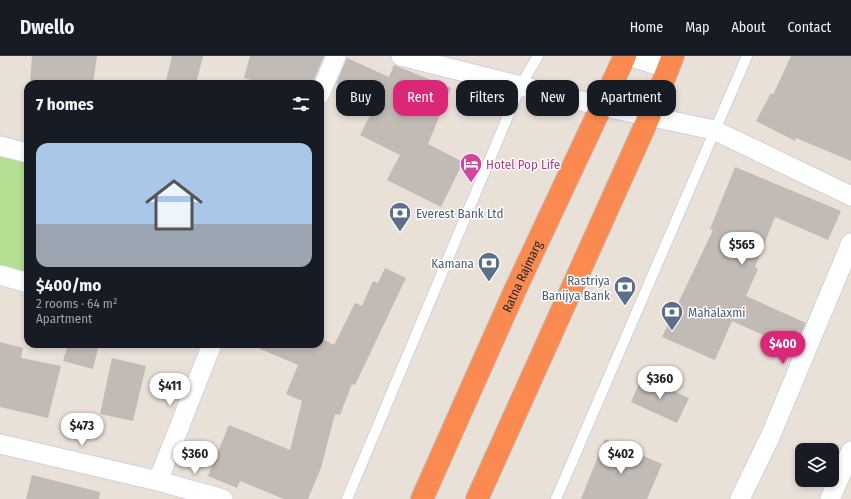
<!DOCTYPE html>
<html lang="en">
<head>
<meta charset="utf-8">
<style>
	:root { --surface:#171b24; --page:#242831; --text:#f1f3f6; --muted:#9ea1a6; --line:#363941; --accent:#db2777 }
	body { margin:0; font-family:"Fira Sans Condensed",sans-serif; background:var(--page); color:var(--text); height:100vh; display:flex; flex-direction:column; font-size:15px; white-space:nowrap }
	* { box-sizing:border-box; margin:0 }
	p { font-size:13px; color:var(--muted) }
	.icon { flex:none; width:22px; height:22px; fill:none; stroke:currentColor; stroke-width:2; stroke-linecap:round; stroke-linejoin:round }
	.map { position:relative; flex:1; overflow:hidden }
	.panel { position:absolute; left:24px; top:24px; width:300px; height:268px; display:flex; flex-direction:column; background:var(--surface); border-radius:12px; box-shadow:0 2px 6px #0003 }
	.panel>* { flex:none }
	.hud { position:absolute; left:336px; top:24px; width:380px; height:36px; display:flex; gap:8px }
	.fabs { position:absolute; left:795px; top:387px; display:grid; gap:8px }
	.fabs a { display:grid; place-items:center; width:44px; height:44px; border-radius:8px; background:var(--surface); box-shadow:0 2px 6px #0003; font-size:20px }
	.price { position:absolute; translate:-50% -34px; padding:0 9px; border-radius:14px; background:#fff; color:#222; font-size:13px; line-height:26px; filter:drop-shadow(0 1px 2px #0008) }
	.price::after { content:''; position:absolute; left:50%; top:24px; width:12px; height:9px; margin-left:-6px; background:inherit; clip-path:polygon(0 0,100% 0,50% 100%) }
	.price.current { background:var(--accent); color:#fff }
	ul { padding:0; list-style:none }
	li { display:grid; align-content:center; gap:8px; height:212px; padding:0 12px }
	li+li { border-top:1px solid var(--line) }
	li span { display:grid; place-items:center; height:124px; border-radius:12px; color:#555 }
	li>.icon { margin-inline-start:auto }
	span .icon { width:72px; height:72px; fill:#fffc; stroke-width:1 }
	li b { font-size:17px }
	h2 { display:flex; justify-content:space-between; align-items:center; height:48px; padding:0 12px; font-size:17px }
	.chip { padding:0 14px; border-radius:12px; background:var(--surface); box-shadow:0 2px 6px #0003; font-size:14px; line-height:36px }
	.chip.current { background:var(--accent); color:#fff }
	header { display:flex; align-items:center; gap:24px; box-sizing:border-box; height:56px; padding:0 20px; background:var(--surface); border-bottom:1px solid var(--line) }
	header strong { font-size:19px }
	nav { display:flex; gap:22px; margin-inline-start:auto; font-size:14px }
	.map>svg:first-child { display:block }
	.green { fill:#b5e094 }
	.building { fill:#c1bab5 }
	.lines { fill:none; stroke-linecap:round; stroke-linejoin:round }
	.lane-casing { stroke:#cdd2e0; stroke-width:12 }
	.street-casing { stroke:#cdd2e0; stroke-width:21 }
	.highway-casing { stroke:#c3c3c3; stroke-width:24 }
	.lane { stroke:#fff; stroke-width:10 }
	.street { stroke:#fff; stroke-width:19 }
	.highway { stroke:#fb8a51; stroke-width:22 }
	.labels { text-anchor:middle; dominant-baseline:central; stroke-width:3; stroke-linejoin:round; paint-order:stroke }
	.hotel-label { font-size:13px; fill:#b23c85; stroke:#fff; text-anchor:start }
	.service-label { font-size:13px; fill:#4e5e75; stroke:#fff; text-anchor:start }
	.street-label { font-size:13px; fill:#272727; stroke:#fff }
</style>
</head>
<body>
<header>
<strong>Dwello</strong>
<nav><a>Home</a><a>Map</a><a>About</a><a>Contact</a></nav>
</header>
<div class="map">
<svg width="851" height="443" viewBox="0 0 851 443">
	<rect width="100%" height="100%" fill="#e9e0d8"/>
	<path class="green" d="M0,90l28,7v130l-28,-8z"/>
	<g class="building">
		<path d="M32,0h65l-4,28h-63z"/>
		<path d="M172,0h31l-7,28h-19l-11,-3z"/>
		<path d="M250,0h74l-12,28h-45l-23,-6z"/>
		<path d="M791,0h60v105l-55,-23 -1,3 -39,-20 15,-28 2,2z"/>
		<path d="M347,2l42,19 5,-12 57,23 -23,56 35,18 -22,45 -54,-27 13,-25 -40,-20 12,-23 -22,-10 8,-18h-22z"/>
		<path d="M735,111l106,44 -13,29 -53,-23 -20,50 3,2 -12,27 60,27 -12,26 -62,-28 -17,39 -53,-23 51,-107 -3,-1z"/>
		<path d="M385,212l21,10 -51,107 -3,-1 -12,31 -5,-1 -14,54 -13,31h-24l-44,-18 -3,7 -29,-12 21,-51 61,25 12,-49 -16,-7 12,-29 -49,-21h71v-6l14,7 21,-42 7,3 11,-25 5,2z"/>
		<path d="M0,286l23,6 -2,10 40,8 -13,52 -48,-11z"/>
		<path d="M68,288h31l-6,25 -30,-8z"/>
		<path d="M112,302l34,8 -13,55 -33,-7z"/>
		<path d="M642,321l47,21 -12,25 -46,-21z"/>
		<path d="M605,383l57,25 -15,35h-66z"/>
		<path d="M32,419l68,17 -1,7h-73z"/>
	</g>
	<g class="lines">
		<g class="lane-casing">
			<g id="lane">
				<path d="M347,443l174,-414 17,-29"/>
				<path d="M556,443l191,-443"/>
			</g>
		</g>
		<g class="street-casing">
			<g id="street">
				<path d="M401,0l200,50 113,24 137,66"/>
				<path d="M628,0l39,12"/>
				<path d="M320,38l16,-38"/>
				<path d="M0,90l28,7"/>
				<path d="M0,219l28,8"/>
				<path d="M0,388l158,37 65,18"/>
				<path d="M158,425l54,-137"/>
				<path d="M740,443l30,-62 81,-194"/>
				<path d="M830,443l21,-48"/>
			</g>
		</g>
		<g class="highway-casing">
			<g id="highway">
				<path id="s1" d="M422,443l94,-211 109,-232"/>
				<path d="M477,443l172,-382 24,-61"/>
			</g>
		</g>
		<use href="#lane" class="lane"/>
		<use href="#street" class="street"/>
		<use href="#highway" class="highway"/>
	</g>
	<defs>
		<g id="hotel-pin" transform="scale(1.15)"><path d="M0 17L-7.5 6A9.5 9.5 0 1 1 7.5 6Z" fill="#d1479c" stroke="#fff"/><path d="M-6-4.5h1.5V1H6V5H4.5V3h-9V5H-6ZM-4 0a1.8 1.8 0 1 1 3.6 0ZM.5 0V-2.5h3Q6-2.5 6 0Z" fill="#fff"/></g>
		<g id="bank-pin" transform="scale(1.15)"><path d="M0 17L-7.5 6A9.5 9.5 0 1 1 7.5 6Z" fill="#5c6f8a" stroke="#fff"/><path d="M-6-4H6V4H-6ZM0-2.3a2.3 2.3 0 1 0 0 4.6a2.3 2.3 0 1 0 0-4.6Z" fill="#fff"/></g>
	</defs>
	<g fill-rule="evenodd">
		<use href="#hotel-pin" x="471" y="108"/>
		<use href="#bank-pin" x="400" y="157"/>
		<use href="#bank-pin" x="489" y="207"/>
		<use href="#bank-pin" x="625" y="231"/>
		<use href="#bank-pin" x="672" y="256"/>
	</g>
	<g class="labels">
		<g class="hotel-label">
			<text x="486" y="108">Hotel Pop Life</text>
		</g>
		<g class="service-label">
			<text x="416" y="157">Everest Bank Ltd</text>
			<text x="474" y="207" text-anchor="end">Kamana</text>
			<text x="610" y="224" text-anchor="end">Rastriya<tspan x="610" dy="15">Banijya Bank</tspan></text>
			<text x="688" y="256">Mahalaxmi</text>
		</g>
		<g class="street-label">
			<text stroke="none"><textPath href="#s1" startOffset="244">Ratna Rajmarg</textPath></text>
		</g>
	</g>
</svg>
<div class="fabs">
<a><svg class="icon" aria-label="layers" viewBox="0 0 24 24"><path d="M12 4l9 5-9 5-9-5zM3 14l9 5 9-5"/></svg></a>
</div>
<b class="price" style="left:742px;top:210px">$565</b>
<b class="price current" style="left:783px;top:309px">$400</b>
<b class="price" style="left:660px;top:344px">$360</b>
<b class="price" style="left:170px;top:351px">$411</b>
<b class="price" style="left:82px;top:391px">$473</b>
<b class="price" style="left:195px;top:419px">$360</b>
<b class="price" style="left:621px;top:419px">$402</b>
<div class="hud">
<a class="chip">Buy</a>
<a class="chip current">Rent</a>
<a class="chip">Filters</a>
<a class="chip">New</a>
<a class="chip">Apartment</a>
</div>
<section class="panel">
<h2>7 homes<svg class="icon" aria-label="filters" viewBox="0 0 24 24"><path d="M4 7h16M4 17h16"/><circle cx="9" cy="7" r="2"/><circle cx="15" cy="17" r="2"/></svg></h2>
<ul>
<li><span style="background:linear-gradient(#a9c7e8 65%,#9aa5b1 0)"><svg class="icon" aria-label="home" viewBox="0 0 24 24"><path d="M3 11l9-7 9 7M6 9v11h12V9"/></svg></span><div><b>$400/mo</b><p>2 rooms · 64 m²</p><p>Apartment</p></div></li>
</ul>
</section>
</div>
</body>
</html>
